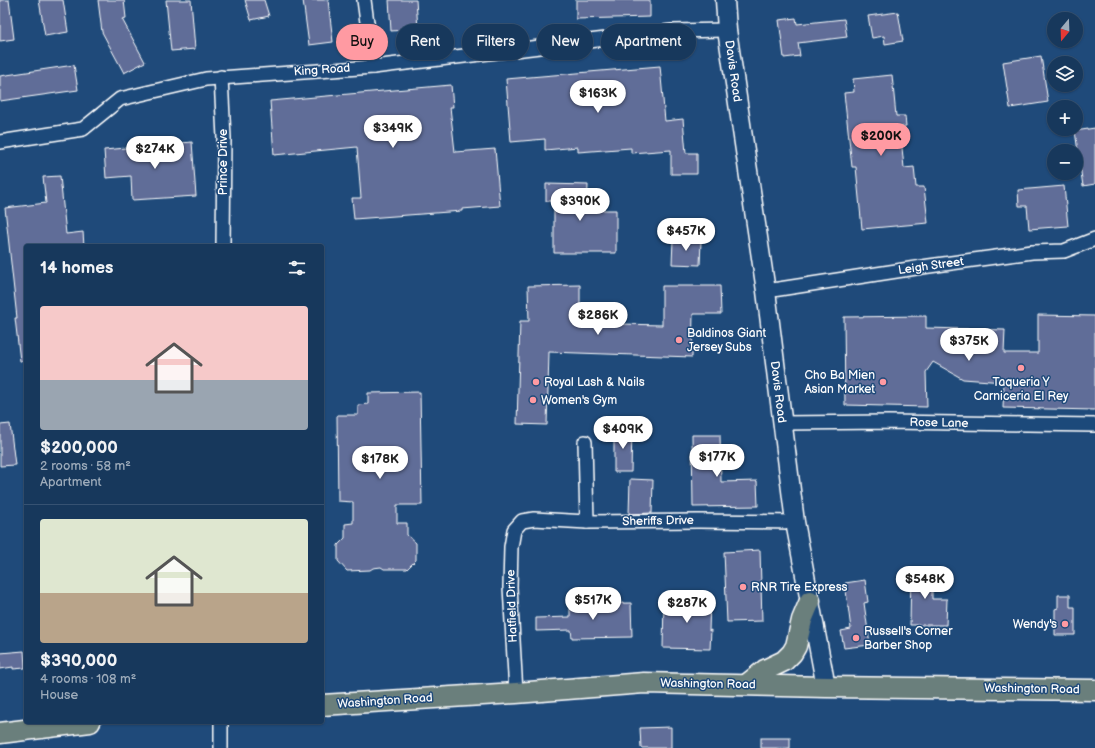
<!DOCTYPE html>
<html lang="en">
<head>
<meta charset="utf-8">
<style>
	:root { --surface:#17385c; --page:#244365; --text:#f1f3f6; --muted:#9eacbb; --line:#365272; --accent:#ff9aa2 }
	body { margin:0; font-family:"Balsamiq Sans",sans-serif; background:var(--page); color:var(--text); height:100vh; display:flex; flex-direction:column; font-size:15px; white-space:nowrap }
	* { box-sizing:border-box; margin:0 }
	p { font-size:13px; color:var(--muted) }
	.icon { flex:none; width:22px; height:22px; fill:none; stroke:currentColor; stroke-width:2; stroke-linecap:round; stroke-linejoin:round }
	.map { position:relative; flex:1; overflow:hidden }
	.panel { position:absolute; left:24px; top:244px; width:300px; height:480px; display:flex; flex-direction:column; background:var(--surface); border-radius:4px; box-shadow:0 1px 3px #0004,0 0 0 1px var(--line) }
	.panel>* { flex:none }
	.guide { position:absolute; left:336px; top:24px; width:380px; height:36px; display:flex; gap:8px }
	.needle { width:26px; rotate:199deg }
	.controls { position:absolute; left:1047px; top:12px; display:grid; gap:8px }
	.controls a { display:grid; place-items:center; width:36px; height:36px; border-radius:50%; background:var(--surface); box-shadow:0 1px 3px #0004,0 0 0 1px var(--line); font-size:20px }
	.price { position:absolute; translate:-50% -34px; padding:0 9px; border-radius:14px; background:#fff; color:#222; font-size:13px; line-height:26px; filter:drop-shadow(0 1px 2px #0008) }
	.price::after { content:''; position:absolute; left:50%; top:24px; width:12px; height:9px; margin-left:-6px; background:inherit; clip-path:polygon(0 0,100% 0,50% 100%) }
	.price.selected { background:var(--accent); color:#111 }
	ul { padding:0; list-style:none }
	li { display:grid; align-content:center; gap:8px; height:212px; padding:0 16px }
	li+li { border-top:1px solid var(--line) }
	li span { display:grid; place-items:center; height:124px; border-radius:4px; color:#555 }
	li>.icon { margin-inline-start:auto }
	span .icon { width:72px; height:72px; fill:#fffc; stroke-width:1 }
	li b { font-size:17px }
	h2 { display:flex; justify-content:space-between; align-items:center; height:48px; padding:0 16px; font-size:17px }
	.pill { padding:0 14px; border-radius:18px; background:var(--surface); box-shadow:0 1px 3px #0004,0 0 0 1px var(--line); font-size:14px; line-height:36px }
	.pill.selected { background:var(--accent); color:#111 }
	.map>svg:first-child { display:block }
	.building { fill:#606d98; stroke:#fff }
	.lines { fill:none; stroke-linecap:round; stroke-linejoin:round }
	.street-casing { stroke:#fff; stroke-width:16 }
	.secondary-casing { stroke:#fff; stroke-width:21 }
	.primary-casing { stroke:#fff; stroke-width:23 }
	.street { stroke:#1f4a7a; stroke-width:13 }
	.secondary { stroke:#1f4a7a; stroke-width:18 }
	.primary { stroke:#6b7f7c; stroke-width:20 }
	.poi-dot { fill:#ff9aa2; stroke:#1f4a7a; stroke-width:1.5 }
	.labels { text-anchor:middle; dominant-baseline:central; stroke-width:3; stroke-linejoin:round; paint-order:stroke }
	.street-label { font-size:12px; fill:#fff; stroke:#1f4a7a }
	.poi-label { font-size:12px; fill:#fff; stroke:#1f4a7a; text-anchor:start }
</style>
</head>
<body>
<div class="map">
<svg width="1095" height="748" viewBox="0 0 1095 748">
	<rect width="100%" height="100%" fill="#1f4a7a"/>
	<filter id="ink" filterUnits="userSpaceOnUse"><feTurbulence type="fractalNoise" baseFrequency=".025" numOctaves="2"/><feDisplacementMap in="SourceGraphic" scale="8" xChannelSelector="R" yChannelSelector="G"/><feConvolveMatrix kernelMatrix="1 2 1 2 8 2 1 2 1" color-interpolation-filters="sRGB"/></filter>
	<g filter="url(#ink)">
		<g class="building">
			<path d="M0,0h9l5,39 -14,2z"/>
			<path d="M39,0h24l5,32 -23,4z"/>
			<path d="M98,0h26l2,18 -4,1 23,43 -21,11 -22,-41z"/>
			<path d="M166,0h25l4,49 -24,2z"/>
			<path d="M245,0h19l5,16 -18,4z"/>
			<path d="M303,0h25l5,42 -24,3z"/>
			<path d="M389,0h27l2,29 -27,2z"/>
			<path d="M576,0h74v17l-74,2z"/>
			<path d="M898,12l5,29 -18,3 -1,-8 -12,2 -4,-22z"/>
			<path d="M796,18l1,6 47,-5 3,18 -49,6 2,13 -16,2 -5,-38z"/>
			<path d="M1041,56l7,46 -38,6 -7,-46z"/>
			<path d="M74,65l4,25 -78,11v-25z"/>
			<path d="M660,66l5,55 18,-2 3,34h11v21h-26v-24l-40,3v-5l-53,4v-5l-33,3v-11l-34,3 -5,-63z"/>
			<path d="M892,75l4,41h9l1,10 -6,1 4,41 10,-1 2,20h8l4,36 -66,6 -6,-62h-4l-8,-74 10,-1 -1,-13z"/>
			<path d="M451,85l2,22h-3l5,45 40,-3 5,57 -38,3v2l-108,8 -2,-21h9l-4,-51 -83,8 -4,-54z"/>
			<path d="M1095,128v56l-12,2 -8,-55z"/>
			<path d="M192,142l4,54 -64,4 -1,-24 -25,2 -2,-28z"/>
			<path d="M60,176l6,58 17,-2 1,14h-58v115h-6l-5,-43h2l-12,-110 41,-5 -3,-26z"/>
			<path d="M546,184l42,1 -1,25h29v43h-62v-52h-8z"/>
			<path d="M1064,186l4,40 -39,3 -2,-23h-8l-1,-16z"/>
			<path d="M673,240l28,1 -1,24 -28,-1z"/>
			<path d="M580,285v38l82,2v-39h58l1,28h-28l-1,43 -143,-5 -2,73 -30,-1 3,-103h9l-1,-35z"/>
			<path d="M1038,315l57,1v94l-92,-2 1,-26 -41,-3 -30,-17 -7,10 1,35 -82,-2 -1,-88 82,-1v12l79,2 -1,23h34z"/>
			<path d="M420,392l2,113h-25v18h10v12l9,8v17l-9,9h-23l-3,-2 -8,1 -3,2 -23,1 -9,-10v-16l7,-7v-14l8,-1v-21l-15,-1 -1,-86h21v-10l10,-1v-11z"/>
			<path d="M10,424l5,41 -15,1v-41z"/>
			<path d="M614,429h18l-1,43h-17z"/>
			<path d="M692,435h28l1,47 36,-1 1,25 -65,1z"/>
			<path d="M630,479l23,1 -1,33 -23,1z"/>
			<path d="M760,550l2,71 -35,1 -3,-70z"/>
			<path d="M911,568l21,1v30h15l-1,26h-36z"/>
			<path d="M865,580l3,22 -4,1 6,42 -26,3 -3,-17 10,-2 -6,-46z"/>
			<path d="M1058,595h12v12h5v28h-20v-26l3,-1z"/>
			<path d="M664,599l46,1 -1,31 2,-1 -1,19 -47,-1z"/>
			<path d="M631,603l1,34 -60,1 -1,-8 -35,1v-13l34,-1v-13z"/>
			<path d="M24,651l1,17 -12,1v-2l-13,2v-16z"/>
			<path d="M671,727v21h-30l-1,-20z"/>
			<rect x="761" y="738" width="29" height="10"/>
		</g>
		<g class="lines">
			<g class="street-casing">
				<g id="street">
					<path d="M364,0l9,67"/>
					<path d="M221,77l3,61 -1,108"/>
					<path d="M0,142l83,-13 37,-30 86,-20 167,-12 299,-36 55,-1"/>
					<path d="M766,291l163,-25 103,-14 32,-1 31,-12"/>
					<path d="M782,423l107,-1 206,3"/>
					<path d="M585,442l2,80"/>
					<path d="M516,693l-6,-106 1,-40 3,-17 8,-9 12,-2 53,3 111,-1 97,1"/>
					<path d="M221,748v-26"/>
				</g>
			</g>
			<g class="secondary-casing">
				<path id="secondary" d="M725,0l2,30 39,261 29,231 31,165"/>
			</g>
			<g class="primary-casing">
				<g id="primary">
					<path d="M746,685l19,-15 19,-9 8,-8 4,-7 6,-26 8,-19"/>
					<path d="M322,705l194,-12 128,-10 182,4 269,3"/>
					<path d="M0,733l90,-11"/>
				</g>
			</g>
			<use href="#street" class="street"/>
			<use href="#secondary" class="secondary"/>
			<use href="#primary" class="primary"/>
		</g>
	</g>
	<g class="poi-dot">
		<circle cx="679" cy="340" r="4"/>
		<circle cx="1021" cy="368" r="4"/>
		<circle cx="536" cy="382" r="4"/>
		<circle cx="883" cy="382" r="4"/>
		<circle cx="533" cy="400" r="4"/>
		<circle cx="743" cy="587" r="4"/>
		<circle cx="1065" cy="624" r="4"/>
		<circle cx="856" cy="638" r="4"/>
	</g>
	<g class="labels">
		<g class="street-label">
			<text transform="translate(322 70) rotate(-4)">King Road</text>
			<text transform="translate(733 71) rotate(82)">Davis Road</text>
			<text transform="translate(223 162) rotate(-90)">Prince Drive</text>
			<text transform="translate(931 266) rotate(-8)">Leigh Street</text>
			<text transform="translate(778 392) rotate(83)">Davis Road</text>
			<text transform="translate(939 423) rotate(1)">Rose Lane</text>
			<text transform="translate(658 521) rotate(-1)">Sheriffs Drive</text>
			<text transform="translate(512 606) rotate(-92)">Hatfield Drive</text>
			<text transform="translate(708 684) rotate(1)">Washington Road</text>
			<text transform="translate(1032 689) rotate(1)">Washington Road</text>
			<text transform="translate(385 701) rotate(-4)">Washington Road</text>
		</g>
		<g class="poi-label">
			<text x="687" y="333">Baldinos Giant<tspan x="687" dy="14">Jersey Subs</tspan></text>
			<text x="875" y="375" text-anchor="end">Cho Ba Mien<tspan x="875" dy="14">Asian Market</tspan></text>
			<text x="544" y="382">Royal Lash &amp; Nails</text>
			<text x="1021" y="382" text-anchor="middle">Taqueria Y<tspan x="1021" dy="14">Carniceria El Rey</tspan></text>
			<text x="541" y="400">Women's Gym</text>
			<text x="751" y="587">RNR Tire Express</text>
			<text x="1057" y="624" text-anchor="end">Wendy's</text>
			<text x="864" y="631">Russell's Corner<tspan x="864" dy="14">Barber Shop</tspan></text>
		</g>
	</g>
</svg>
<div class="controls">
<a><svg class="needle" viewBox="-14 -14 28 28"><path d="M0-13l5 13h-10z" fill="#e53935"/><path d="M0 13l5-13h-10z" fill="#9eacbb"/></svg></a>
<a><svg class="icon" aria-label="layers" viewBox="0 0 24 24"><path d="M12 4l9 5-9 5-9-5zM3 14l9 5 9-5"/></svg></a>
<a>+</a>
<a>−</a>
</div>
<b class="price" style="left:598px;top:114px">$163K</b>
<b class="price" style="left:393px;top:149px">$349K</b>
<b class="price selected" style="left:881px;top:157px">$200K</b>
<b class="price" style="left:155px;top:170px">$274K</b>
<b class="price" style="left:580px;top:222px">$390K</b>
<b class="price" style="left:686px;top:252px">$457K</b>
<b class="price" style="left:598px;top:336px">$286K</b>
<b class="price" style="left:969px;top:362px">$375K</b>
<b class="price" style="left:623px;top:450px">$409K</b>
<b class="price" style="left:717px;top:478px">$177K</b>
<b class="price" style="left:380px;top:480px">$178K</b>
<b class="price" style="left:925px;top:600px">$548K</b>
<b class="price" style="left:593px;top:621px">$517K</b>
<b class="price" style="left:687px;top:624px">$287K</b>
<div class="guide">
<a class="pill selected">Buy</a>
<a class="pill">Rent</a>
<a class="pill">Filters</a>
<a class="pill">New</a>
<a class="pill">Apartment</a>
</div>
<section class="panel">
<h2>14 homes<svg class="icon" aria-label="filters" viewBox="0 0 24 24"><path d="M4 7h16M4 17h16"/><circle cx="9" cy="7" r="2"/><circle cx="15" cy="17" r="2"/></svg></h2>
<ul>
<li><span style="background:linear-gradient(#f6c9c9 60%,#9aa5b1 0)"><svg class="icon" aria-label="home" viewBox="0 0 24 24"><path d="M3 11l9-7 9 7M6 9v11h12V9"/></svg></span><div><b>$200,000</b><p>2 rooms · 58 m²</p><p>Apartment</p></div></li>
<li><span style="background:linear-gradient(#dfe7d0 60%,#b9a48a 0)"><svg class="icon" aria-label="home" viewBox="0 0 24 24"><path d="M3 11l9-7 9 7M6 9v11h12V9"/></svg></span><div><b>$390,000</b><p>4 rooms · 108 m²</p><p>House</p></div></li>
</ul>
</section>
</div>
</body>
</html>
